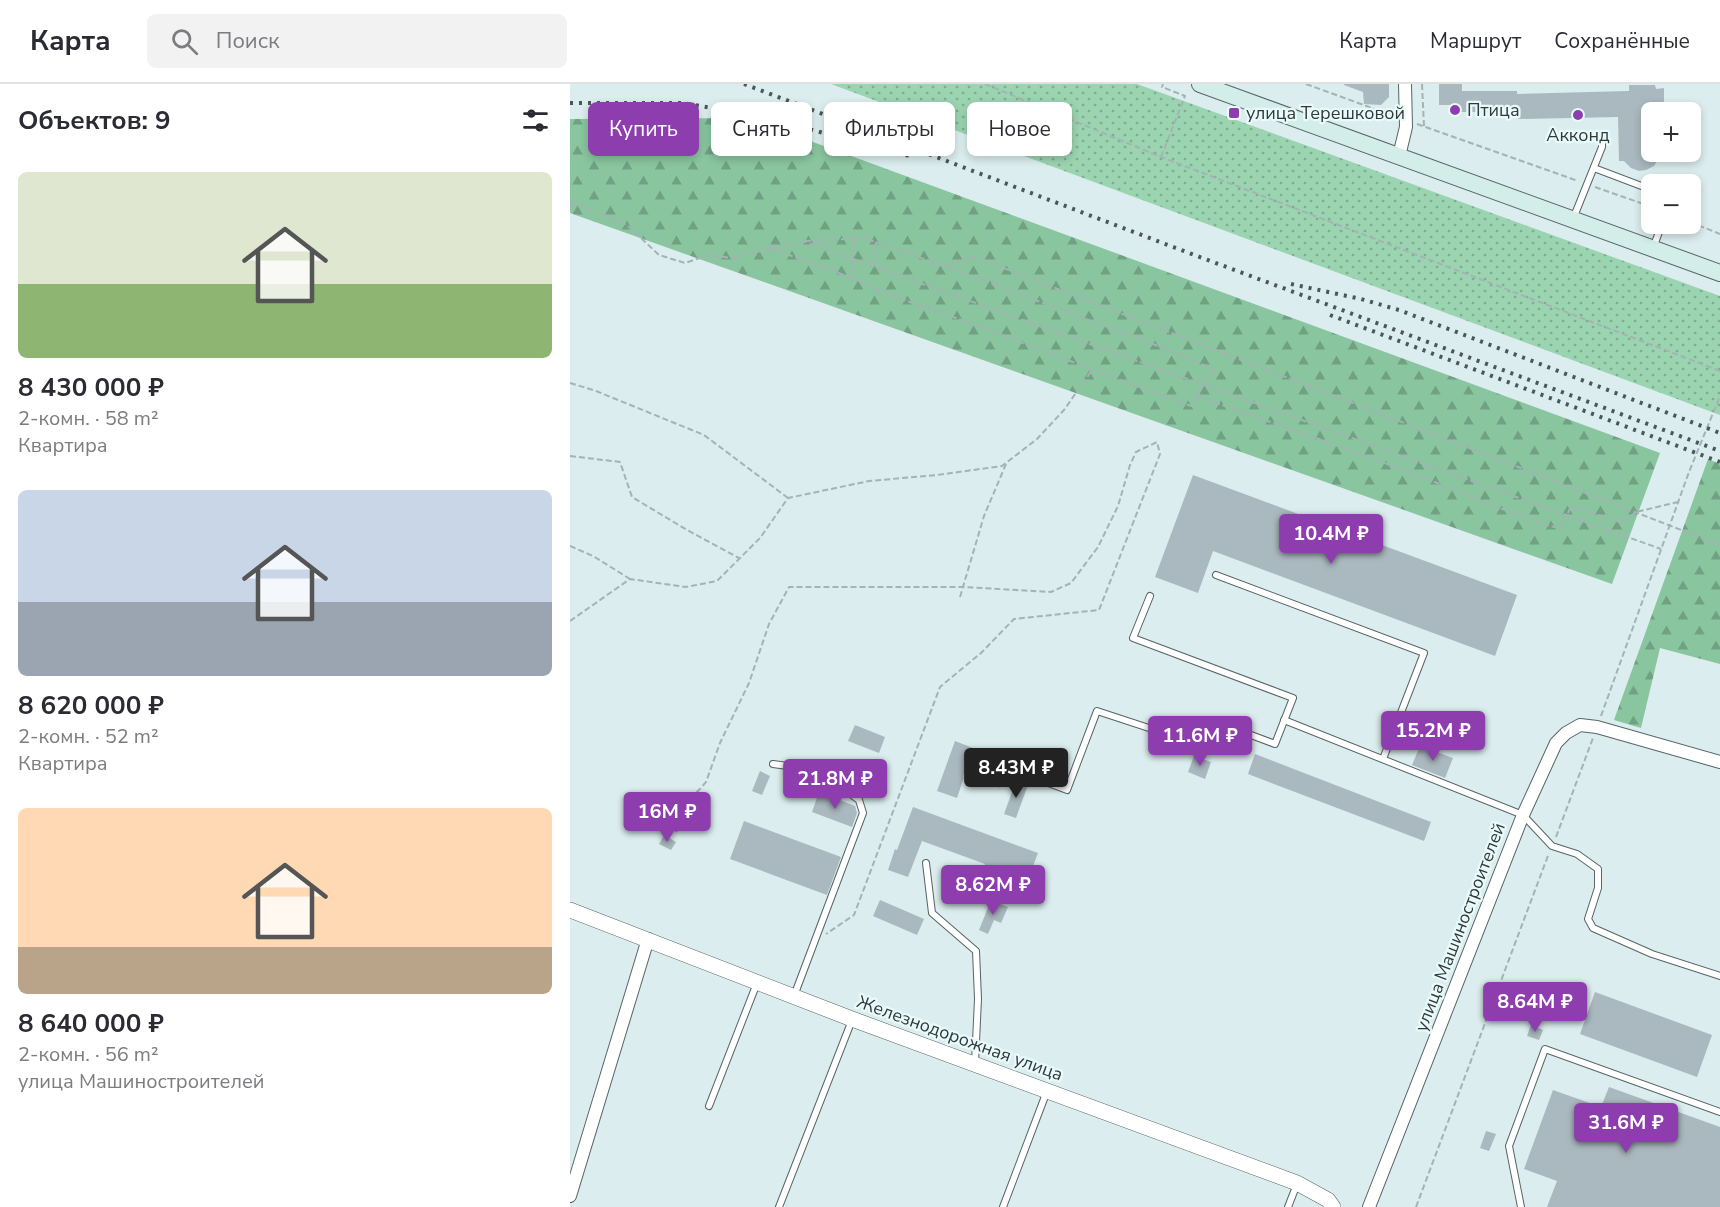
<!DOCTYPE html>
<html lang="ru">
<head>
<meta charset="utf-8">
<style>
	:root { --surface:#fff; --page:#f2f2f3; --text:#2b2b33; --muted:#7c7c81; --line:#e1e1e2; --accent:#8d3dad }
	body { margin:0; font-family:"Nunito Sans",sans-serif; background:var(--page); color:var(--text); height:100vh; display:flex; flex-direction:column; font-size:22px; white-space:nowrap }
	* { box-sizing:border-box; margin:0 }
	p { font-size:20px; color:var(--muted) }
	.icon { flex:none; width:33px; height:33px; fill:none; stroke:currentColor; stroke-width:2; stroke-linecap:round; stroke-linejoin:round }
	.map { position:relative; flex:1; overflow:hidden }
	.details { display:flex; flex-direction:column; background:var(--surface); width:570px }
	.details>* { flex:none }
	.banner { position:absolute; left:18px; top:18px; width:570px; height:54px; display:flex; gap:12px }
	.buttons { position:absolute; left:1071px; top:18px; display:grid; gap:12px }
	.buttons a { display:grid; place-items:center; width:60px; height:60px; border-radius:9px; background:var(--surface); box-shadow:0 3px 9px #0003; font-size:30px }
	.price { position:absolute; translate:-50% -51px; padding:0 14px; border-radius:6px; background:var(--accent); color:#fff; font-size:20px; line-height:39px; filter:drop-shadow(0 2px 3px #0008) }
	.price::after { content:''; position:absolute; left:50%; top:36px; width:18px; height:14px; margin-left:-9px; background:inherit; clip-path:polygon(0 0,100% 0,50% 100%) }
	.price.current { background:#222; color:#fff }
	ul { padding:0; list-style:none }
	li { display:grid; align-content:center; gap:12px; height:318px; padding:0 18px }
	li span { display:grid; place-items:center; height:186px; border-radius:9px; color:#555 }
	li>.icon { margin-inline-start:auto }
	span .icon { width:108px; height:108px; fill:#fffc; stroke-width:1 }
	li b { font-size:26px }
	h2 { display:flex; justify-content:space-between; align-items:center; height:72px; padding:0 18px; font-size:26px }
	.pill { padding:0 21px; border-radius:9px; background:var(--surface); box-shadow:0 3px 9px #0003; font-size:21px; line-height:54px }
	.pill.current { background:var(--accent); color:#fff }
	header { display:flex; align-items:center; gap:36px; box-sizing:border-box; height:84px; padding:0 30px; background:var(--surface); border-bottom:2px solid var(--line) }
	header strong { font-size:28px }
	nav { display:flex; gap:33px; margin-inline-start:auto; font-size:21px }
	.search { width:420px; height:54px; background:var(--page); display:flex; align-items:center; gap:15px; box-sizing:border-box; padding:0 21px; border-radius:9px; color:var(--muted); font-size:22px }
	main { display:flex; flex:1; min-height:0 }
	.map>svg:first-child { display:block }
	.forest { fill:url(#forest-firs) }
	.park { fill:url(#park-dots) }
	.building { fill:#aab9bf }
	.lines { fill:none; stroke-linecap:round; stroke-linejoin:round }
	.service-casing { stroke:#566566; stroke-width:8 }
	.minor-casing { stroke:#566566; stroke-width:14 }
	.tertiary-casing { stroke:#566566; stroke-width:16 }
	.secondary-casing { stroke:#566566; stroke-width:18 }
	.path { stroke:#a4b3b3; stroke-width:2; stroke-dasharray:6 3; stroke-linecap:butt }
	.service { stroke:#fff; stroke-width:6 }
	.minor { stroke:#fff; stroke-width:12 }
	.tertiary { stroke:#fff; stroke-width:15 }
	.secondary { stroke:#d3eee8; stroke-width:16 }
	.rail { stroke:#4d5656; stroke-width:4; stroke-dasharray:3 6; stroke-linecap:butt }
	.poi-dot { fill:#8d3dad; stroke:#e9fafb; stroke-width:2 }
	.labels { text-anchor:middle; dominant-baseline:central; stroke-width:4.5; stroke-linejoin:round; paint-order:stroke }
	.poi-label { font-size:18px; fill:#323939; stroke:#e9fafb; text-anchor:start }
	.street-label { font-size:18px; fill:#323939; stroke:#e9fafb }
</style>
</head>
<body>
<header>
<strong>Карта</strong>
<div class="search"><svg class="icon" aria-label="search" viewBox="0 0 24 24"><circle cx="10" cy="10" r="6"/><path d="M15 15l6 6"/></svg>Поиск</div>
<nav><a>Карта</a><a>Маршрут</a><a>Сохранённые</a></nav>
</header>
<main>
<section class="details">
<h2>Объектов: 9<svg class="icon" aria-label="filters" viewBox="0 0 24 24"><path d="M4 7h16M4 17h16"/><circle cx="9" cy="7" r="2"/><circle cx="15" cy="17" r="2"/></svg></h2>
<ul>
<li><span style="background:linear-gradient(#dfe7d0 60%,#8fb573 0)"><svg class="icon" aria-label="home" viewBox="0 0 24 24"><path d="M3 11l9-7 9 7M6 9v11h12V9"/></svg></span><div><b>8 430 000 ₽</b><p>2-комн. · 58 m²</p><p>Квартира</p></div></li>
<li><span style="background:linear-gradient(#c9d6e8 60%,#9aa5b1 0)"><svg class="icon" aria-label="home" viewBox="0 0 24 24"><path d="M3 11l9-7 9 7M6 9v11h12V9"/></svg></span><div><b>8 620 000 ₽</b><p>2-комн. · 52 m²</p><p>Квартира</p></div></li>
<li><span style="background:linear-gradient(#ffd9b3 75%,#b9a48a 0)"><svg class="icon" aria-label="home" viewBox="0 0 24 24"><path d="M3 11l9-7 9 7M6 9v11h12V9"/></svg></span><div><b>8 640 000 ₽</b><p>2-комн. · 56 m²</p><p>улица Машиностроителей</p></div></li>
</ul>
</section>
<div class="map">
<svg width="1150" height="1123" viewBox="0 0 1150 1123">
	<defs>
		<pattern id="forest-firs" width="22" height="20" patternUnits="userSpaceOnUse" patternTransform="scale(1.5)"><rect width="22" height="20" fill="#89c59f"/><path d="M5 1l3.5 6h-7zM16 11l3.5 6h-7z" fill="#71a183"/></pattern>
		<pattern id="park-dots" width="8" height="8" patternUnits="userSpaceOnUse" patternTransform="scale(1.5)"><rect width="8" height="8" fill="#9bd4b0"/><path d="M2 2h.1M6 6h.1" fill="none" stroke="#7fad90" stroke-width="1.8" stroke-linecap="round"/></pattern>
	</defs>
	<rect width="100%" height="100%" fill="#dbedee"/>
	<g class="forest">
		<path d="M178,34l912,335 -48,131 -1042,-371v-94z"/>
		<path d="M1138,375l12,5v200l-60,-16 -19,80 -27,-8z"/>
	</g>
	<path class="park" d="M261,0h306l583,212v119z"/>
	<g class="building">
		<path d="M774,0h45v13l-8,8 -17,-1 -1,-12 -19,-7z"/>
		<path d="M869,0h23v7h55v3l112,-3v-6h26l1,4 8,-1v24h-12v40h8l-1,6 -5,8 -8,4 -7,1 -8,-3 -7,-7h-5l-1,-44 -100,2 -1,-7h-64l-1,-7h-13z"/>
		<path d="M623,391l324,120 -22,61 -282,-105 -15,42 -43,-16z"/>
		<path d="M285,641l30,12 -6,16 -31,-12z"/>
		<path d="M385,657l18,7 -10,29h1l-7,21 -20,-7z"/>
		<path d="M850,662l33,12 -8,20 -33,-13z"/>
		<path d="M685,670l176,68 -7,19 -176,-67z"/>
		<path d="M624,672l17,6 -6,17 -17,-7z"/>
		<path d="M190,687l10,5 -8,19 -10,-4z"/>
		<path d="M446,697l12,4 -12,33 -12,-4z"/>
		<path d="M249,708l36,14 2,7 -5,14 -40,-15z"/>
		<path d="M343,723l125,46 -10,26 -27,-9 -9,26 -17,-6 10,-26 -63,-23 -14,36 -20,-7 7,-21 2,1z"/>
		<path d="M174,737l97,36 -14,38 -97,-36z"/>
		<path d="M94,751l12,7 -5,8 -12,-6z"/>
		<path d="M310,816l44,19 -7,16 -44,-19z"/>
		<path d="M421,816l17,7 -7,16 -7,-3 -6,14 -9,-4z"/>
		<path d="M1025,908l117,43 -15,42 -117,-43z"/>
		<path d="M961,941l12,5 -4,10 -12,-4z"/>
		<path d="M1039,1003l111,40v80h-173l10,-26 -33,-12 29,-79 48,17z"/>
		<path d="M916,1047l10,3 -7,17 -9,-3z"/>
	</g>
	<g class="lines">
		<g class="service-casing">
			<g id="service">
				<path d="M1024,84l58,22"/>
				<path d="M1003,135l29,-72v-10"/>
				<path d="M1083,164l9,-24"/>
				<path d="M646,491l208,78 -41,106"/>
				<path d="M714,636l239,95 29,31 25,8 21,15v19l-10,31 5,9 59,26 68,22"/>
				<path d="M203,680l45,6 41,30 4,13 -69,183"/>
				<path d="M429,699l7,-16 61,23 30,-79 119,39 11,-24 48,18 18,-46 -160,-60 17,-42"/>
				<path d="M356,779l6,50 44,38 2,48 -3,64"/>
				<path d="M139,1022l48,-123"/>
				<path d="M209,1123l73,-187"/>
				<path d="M433,1123l44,-116"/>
				<path d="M718,1123l9,-23"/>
				<path d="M951,1123l-12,-61 36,-97 175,63"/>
			</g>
		</g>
		<g class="minor-casing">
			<g id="minor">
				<path d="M829,72l7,-29 -1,-43"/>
				<path d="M0,1112l78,-257"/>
				<path d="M799,1123l154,-392 33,-72 10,-10 14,-8 17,2 123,35"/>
			</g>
		</g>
		<g class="tertiary-casing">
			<path id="tertiary" d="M0,826l282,109 445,164 31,17 5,7"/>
		</g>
		<g class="secondary-casing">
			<path id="secondary" d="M630,0l520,189"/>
		</g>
		<g class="path">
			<path d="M415,0l176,73 559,214"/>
			<path d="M736,0l88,32"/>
			<path d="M852,0l2,42"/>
			<path d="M847,40l161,57"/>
			<path d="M591,73l24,-61 -23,-9 1,-3"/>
			<path d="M1025,103l57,20"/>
			<path d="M0,118l57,23 32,30 26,8 24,-8 22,3 72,-17 858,308"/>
			<path d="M1120,138l30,12"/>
			<path d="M284,156l-2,38 46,20 81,28 125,48 87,32 22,-37 -60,-25 -209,-78"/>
			<path d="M235,157l59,-3 80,28 31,-9 745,288"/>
			<path d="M200,164l82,30"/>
			<path d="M303,182l3,-24"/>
			<path d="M0,299l26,8 108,44 84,63"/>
			<path d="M627,312c76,27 152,53 227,82 46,17 90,38 137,51l10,-23 51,17 14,-11 42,-10"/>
			<path d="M0,372l50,6 12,35 55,33 52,28"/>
			<path d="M0,462l23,10 37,23"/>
			<path d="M390,513l24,-81 22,-52"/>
			<path d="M0,537l60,-42 56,8 31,-6 43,-43 28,-40 81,-17 68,-6 65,-9 35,-27 27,-29 28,-40"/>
			<path d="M1031,632l88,-244 31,-76"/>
			<path d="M106,748l13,-31 17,-19 14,-39 29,-60 20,-59 20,-37h174l88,5 20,-9 27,-36 20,-41 12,-41 6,-13 21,-10 3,12 -61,156 -85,9 -33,34 -41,34 -86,228 -28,19"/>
			<path d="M986,753l37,-99"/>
			<path d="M846,1123l133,-354"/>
		</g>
		<use href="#service" class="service"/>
		<use href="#minor" class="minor"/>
		<use href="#tertiary" class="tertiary"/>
		<use href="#secondary" class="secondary"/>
		<g class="rail">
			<path d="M174,0l445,169 531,198"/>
			<path d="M0,19h113l81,14 149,40"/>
			<path d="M721,200l70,15 38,11 321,123"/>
			<path d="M760,231l390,147"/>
		</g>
	</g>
	<g class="poi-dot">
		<circle cx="885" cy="26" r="6"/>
		<rect x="658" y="23" width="12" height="12" rx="3"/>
		<circle cx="1008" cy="31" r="6"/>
	</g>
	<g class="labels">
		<g class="poi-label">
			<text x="897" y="26">Птица</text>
			<text x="676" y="29">улица Терешковой</text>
			<text x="1008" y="51" text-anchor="middle">Акконд</text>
		</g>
		<g class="street-label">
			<text transform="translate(890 843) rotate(-69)">улица Машиностроителей</text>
			<text transform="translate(390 954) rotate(20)">Железнодорожная улица</text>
		</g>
	</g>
</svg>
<div class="buttons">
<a>+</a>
<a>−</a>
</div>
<b class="price" style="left:761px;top:481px">10.4M ₽</b>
<b class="price" style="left:863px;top:678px">15.2M ₽</b>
<b class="price" style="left:630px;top:683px">11.6M ₽</b>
<b class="price current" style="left:446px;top:715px">8.43M ₽</b>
<b class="price" style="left:265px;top:726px">21.8M ₽</b>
<b class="price" style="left:97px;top:759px">16M ₽</b>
<b class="price" style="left:423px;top:832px">8.62M ₽</b>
<b class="price" style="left:965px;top:949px">8.64M ₽</b>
<b class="price" style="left:1056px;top:1070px">31.6M ₽</b>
<div class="banner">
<a class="pill current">Купить</a>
<a class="pill">Снять</a>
<a class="pill">Фильтры</a>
<a class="pill">Новое</a>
</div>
</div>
</main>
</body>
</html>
